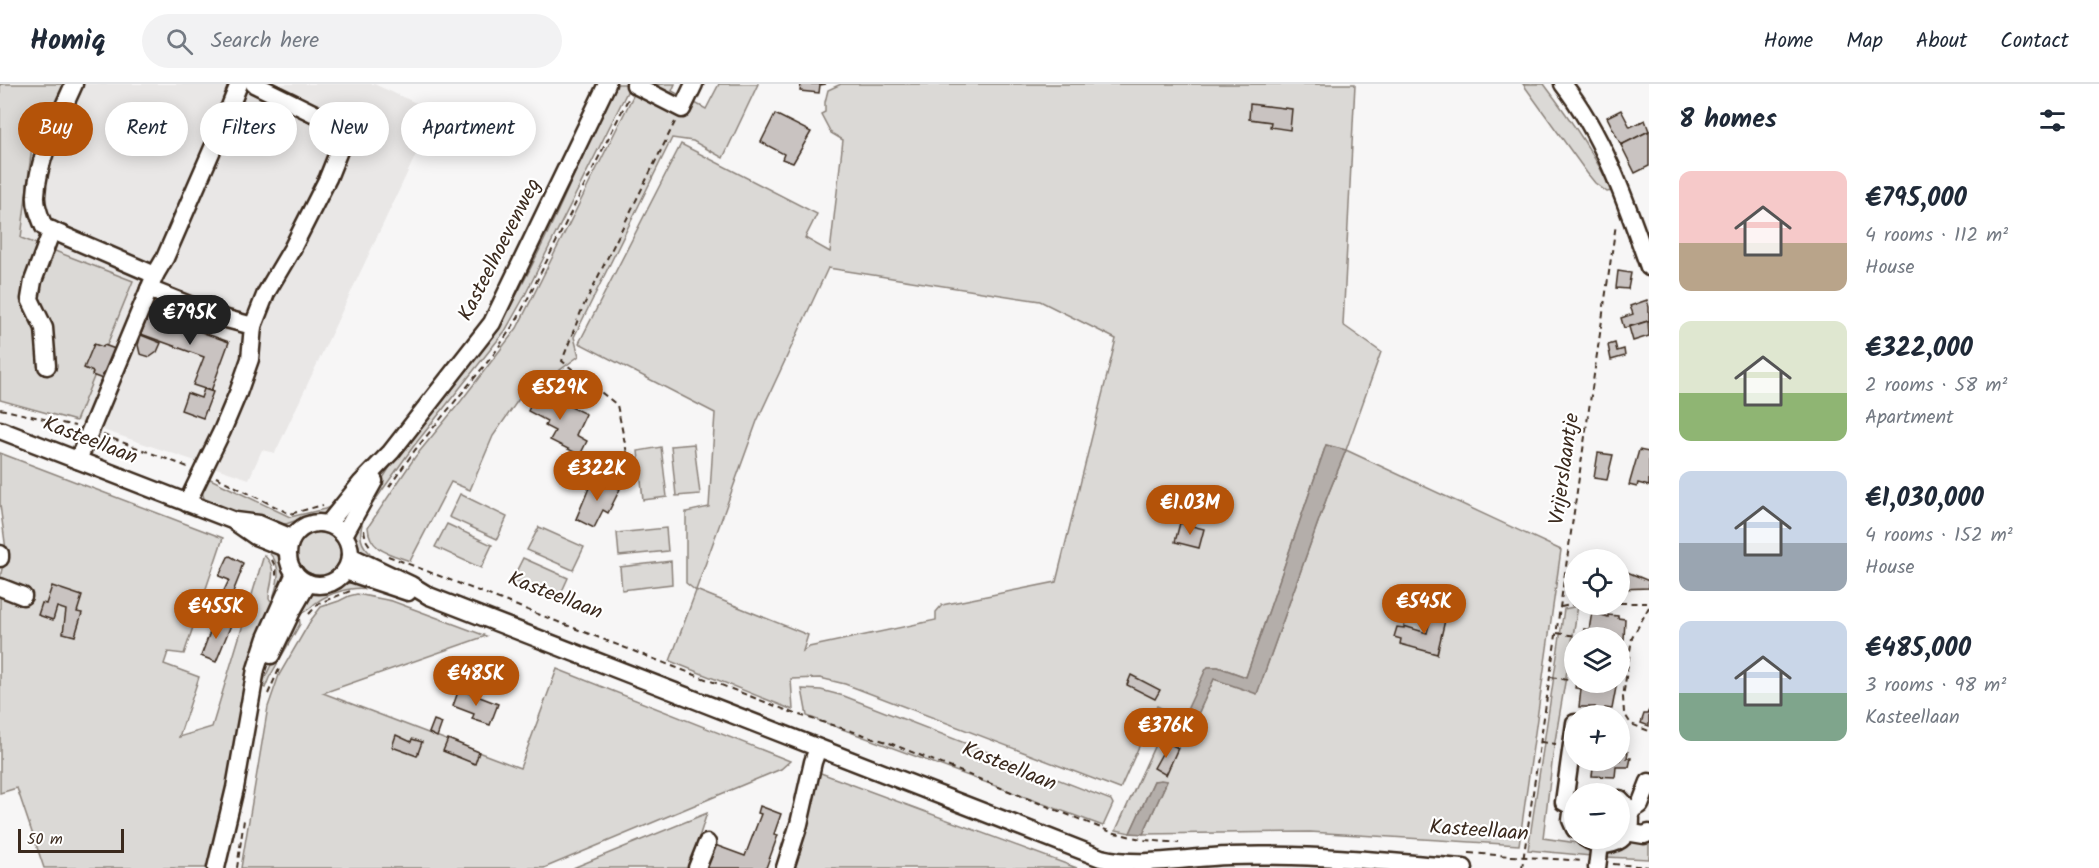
<!DOCTYPE html>
<html lang="en">
<head>
<meta charset="utf-8">
<style>
	:root { --surface:#fff; --page:#f2f2f3; --text:#1f2937; --muted:#747a83; --line:#e0e1e3; --accent:#b45309 }
	body { margin:0; font-family:Kalam,sans-serif; background:var(--page); color:var(--text); height:100vh; display:flex; flex-direction:column; font-size:22px; white-space:nowrap }
	* { box-sizing:border-box; margin:0 }
	p { font-size:20px; color:var(--muted) }
	.icon { flex:none; width:33px; height:33px; fill:none; stroke:currentColor; stroke-width:2; stroke-linecap:round; stroke-linejoin:round }
	.map { position:relative; flex:1; overflow:hidden }
	.panel { display:flex; flex-direction:column; background:var(--surface); width:450px }
	.panel>* { flex:none }
	.guide { position:absolute; left:18px; top:18px; width:570px; height:54px; display:flex; gap:12px }
	.fabs { position:absolute; left:1564px; top:465px; display:grid; gap:12px }
	.fabs a { display:grid; place-items:center; width:66px; height:66px; border-radius:50%; background:var(--surface); box-shadow:0 3px 15px #0003; font-size:30px }
	.scale { position:absolute; left:18px; bottom:15px; width:106px; box-sizing:border-box; padding-left:6px; border:3px solid #3b2a1e; border-top:0; font-size:16px; line-height:21px; white-space:nowrap; color:#3b2a1e; -webkit-text-stroke:4px #fff; paint-order:stroke }
	.price { position:absolute; translate:-50% -51px; padding:0 14px; border-radius:21px; background:var(--accent); color:#fff; font-size:20px; line-height:39px; filter:drop-shadow(0 2px 3px #0008) }
	.price::after { content:''; position:absolute; left:50%; top:36px; width:18px; height:14px; margin-left:-9px; background:inherit; clip-path:polygon(0 0,100% 0,50% 100%) }
	.price.active { background:#222; color:#fff }
	ul { padding:0; list-style:none }
	li { display:flex; align-items:center; gap:18px; height:150px; padding:0 30px }
	li span { display:grid; place-items:center; flex:none; width:168px; height:120px; border-radius:12px; color:#555 }
	li>.icon { margin-inline-start:auto }
	span .icon { width:72px; height:72px; fill:#fffc; stroke-width:1 }
	li b { font-size:26px }
	h2 { display:flex; justify-content:space-between; align-items:center; height:72px; padding:0 30px; font-size:26px }
	.tag { padding:0 21px; border-radius:27px; background:var(--surface); box-shadow:0 3px 15px #0003; font-size:21px; line-height:54px }
	.tag.active { background:var(--accent); color:#fff }
	header { display:flex; align-items:center; gap:36px; box-sizing:border-box; height:84px; padding:0 30px; background:var(--surface); border-bottom:2px solid var(--line) }
	header strong { font-size:28px }
	nav { display:flex; gap:33px; margin-inline-start:auto; font-size:21px }
	.search { width:420px; height:54px; background:var(--page); display:flex; align-items:center; gap:15px; box-sizing:border-box; padding:0 21px; border-radius:33px; color:var(--muted); font-size:22px }
	main { display:flex; flex:1; min-height:0 }
	.map>svg:first-child { display:block }
	.built { fill:#e9e7e6 }
	.green { fill:#dbd9d6; stroke:#8b827a; stroke-width:1.5; fill-rule:evenodd }
	.water { fill:#b4aeaa; stroke:#847972; stroke-width:1.5 }
	.building { fill:#c9c3c1; stroke:#3b2a1e; stroke-width:1.5 }
	.lines { fill:none; stroke-linecap:round; stroke-linejoin:round }
	.minor-casing { stroke:#3b2a1e; stroke-width:21 }
	.path { stroke:#3b2a1e; stroke-width:2; stroke-dasharray:6 4.5; stroke-linecap:butt }
	.minor { stroke:#fff; stroke-width:16 }
	.labels { text-anchor:middle; dominant-baseline:central; stroke-width:4.5; stroke-linejoin:round; paint-order:stroke }
	.street-label { font-size:21px; fill:#3b2a1e; stroke:#fff }
</style>
</head>
<body>
<header>
<strong>Homiq</strong>
<div class="search"><svg class="icon" aria-label="search" viewBox="0 0 24 24"><circle cx="10" cy="10" r="6"/><path d="M15 15l6 6"/></svg>Search here</div>
<nav><a>Home</a><a>Map</a><a>About</a><a>Contact</a></nav>
</header>
<main>
<div class="map">
<svg width="1649" height="784" viewBox="0 0 1649 784">
	<rect width="100%" height="100%" fill="#f7f6f6"/>
	<filter id="ink" filterUnits="userSpaceOnUse"><feTurbulence type="fractalNoise" baseFrequency=".0167" numOctaves="2"/><feDisplacementMap in="SourceGraphic" scale="12" xChannelSelector="R" yChannelSelector="G"/><feConvolveMatrix kernelMatrix="1 2 1 2 8 2 1 2 1" color-interpolation-filters="sRGB"/></filter>
	<g filter="url(#ink)">
		<path class="built" d="M68,0h306l62,28 -161,341 -13,-3 -13,29 -173,-58 57,-139 -112,-44 11,-92z"/>
		<g class="green">
			<path d="M0,0h68l-36,62 -11,92 112,43 -57,140 -76,-21z"/>
			<path d="M615,0h16l-108,215 -18,32 -92,116 -42,59 -2,2 -4,-1 28,-45 108,-139c44,-76 77,-159 114,-239z"/>
			<path d="M639,0h36l-3,7 34,18 13,-25h39l-35,74 -30,-17 -21,-3 -98,199 5,19 -26,19 -30,18 -30,43 -23,54 -19,-8 -41,79c-19,-7 -41,-10 -42,-34l47,-70 46,-56 56,-73z"/>
			<path d="M841,0h514l-12,241 38,27 -35,98 215,100 -42,295 -209,-13 -167,2 24,-53h-13l-24,52 -14,-3 54,-118 -13,-6 -37,83 -275,-105 -25,-6 -29,1 2,31 -123,-49 26,-70 -10,-8v-71l23,-5 6,-94 -136,-70 102,-199 136,70 -12,24 25,14 13,-112 -12,-7 -10,-19 4,-2v-10l3,-12zM828,184l212,33 76,38 -60,243 -114,23 -6,7v8l-127,27 -6,4 5,-16 -112,-45 61,-169zM1326,361l20,5 -19,47 -70,196 -43,-14 -30,65 24,-77h10l28,10z"/>
			<path d="M1523,0h21c25,33 50,69 68,107l-5,1 -12,-9 -8,-10z"/>
			<path d="M694,360l6,50 -24,2 -5,-50z"/>
			<path d="M661,363l6,50 -24,3 -5,-49z"/>
			<path d="M0,369l223,85 -39,116 -16,-2 -4,12 35,13 -20,60 33,-10 52,-172c16,16 5,26 5,44l5,4 -45,173 -20,92h-165l-27,-80 -17,5v-199l24,-5 -24,-11 6,-28 -6,-45z"/>
			<path d="M204,392l86,41 35,-8 7,-3 5,-7 -11,14 -17,3 -23,8 -13,-1 -68,-21 -4,-14z"/>
			<path d="M460,410l47,23 -10,22 -48,-22z"/>
			<path d="M363,429l1,4c-4,13 -6,24 4,34 4,5 7,5 10,11l-20,-11c-5,-16 -2,-24 5,-38z"/>
			<path d="M447,440l45,21 -11,23 -46,-21z"/>
			<path d="M539,443l45,20 -11,23 -46,-20z"/>
			<circle cx="318" cy="470" r="27"/>
			<path d="M666,444l2,23 -49,5 -2,-23z"/>
			<path d="M266,462c22,12 20,33 11,52l-3,-3c6,-18 7,-33 -9,-46z"/>
			<path d="M523,474l45,20 -10,22 -46,-20z"/>
			<path d="M671,477l1,23 -50,6 -2,-23z"/>
			<path d="M349,499h11l9,3 -2,3c-14,-3 -38,4 -50,13 -6,4 -8,9 -16,11l-3,-2 12,-16z"/>
			<path d="M357,510l35,7 94,35 -163,57 197,75 37,-99 233,92 -9,8 -237,99h-303l27,-161 11,-32 32,-55 10,-13 18,-6 10,-5z"/>
			<path d="M1578,522l-24,141 -11,91 41,6 8,6 -1,6 -63,-6 36,-241z"/>
			<path d="M295,531l4,2 1,7 -31,54 -4,10 -4,-2z"/>
			<path d="M802,605l19,1 23,6 267,104 2,4 -10,22 -296,-110z"/>
			<path d="M818,688l259,96h-290z"/>
			<path d="M707,729l-18,55h-116z"/>
			<path d="M1637,756h12v19l-43,-2v-6z"/>
		</g>
		<g class="water">
			<path d="M1326,361l20,5 -19,47 -70,197 -43,-15 -30,66 -7,-4 3,-16 26,-56 2,-2h10l28,10z"/>
			<path d="M1161,696l6,1 -24,53 -13,-1 24,-52z"/>
		</g>
		<g class="building">
			<path d="M801,0h25l-6,1 -1,8 -19,-2z"/>
			<path d="M1250,20l42,5 -2,21 -20,-3 1,-5 -22,-3z"/>
			<path d="M1621,26l9,17 15,-7 4,11 -28,14 -14,-28z"/>
			<path d="M775,30l36,18 -18,31 -11,-4 2,-5 -23,-12z"/>
			<path d="M1649,47v35l-14,7 -14,-28z"/>
			<path d="M1618,187l13,2 -3,16 -12,-1z"/>
			<path d="M1647,216l2,7v16l-1,-2 -24,7 -3,-10 12,-4 -3,-8z"/>
			<path d="M149,229l80,29 -18,49 -18,-6 11,-28 -63,-23z"/>
			<path d="M1648,237l1,15 -16,5 -4,-14z"/>
			<path d="M141,251l20,8 -4,9 -7,5 -10,-3 -2,-9z"/>
			<path d="M1615,259l2,8 7,-2 1,7 -14,4 -3,-15z"/>
			<path d="M94,260l9,3 1,-2 14,5 -13,30 -13,-5 1,-3 -9,-4z"/>
			<path d="M204,305l9,3 -10,26 -22,-8 6,-17 14,5z"/>
			<path d="M537,307l49,23 -10,21 11,6 -7,14 -30,-15 5,-9 -10,-5 2,-5 -19,-10z"/>
			<path d="M1639,366l10,2v34l-11,-3 -1,4 -8,-2z"/>
			<path d="M1598,369l15,2 -6,25 -13,-2z"/>
			<path d="M594,392l26,13 -12,24 -5,-3 -9,18 -18,-9z"/>
			<path d="M1180,439l24,6 -5,19 -24,-6z"/>
			<path d="M230,472l13,7 -3,9h1l-12,30 -9,-3 9,-19 -10,-4 9,-19z"/>
			<path d="M1620,485l29,12v7l-29,1z"/>
			<path d="M52,502l30,10 -5,16 5,1 -7,23 -12,-3 3,-23 -9,-3 -4,13 -15,-5 4,-12 4,1z"/>
			<path d="M1432,528l14,4 -9,38 -37,-10 1,-5 -7,-2 3,-10 7,1v-2l23,7z"/>
			<path d="M1592,528l16,5v-2l10,1v2l7,1 -1,21 -4,14v-16h-37l1,-9 5,1z"/>
			<path d="M215,535l16,6 -15,37 -15,-6z"/>
			<path d="M1131,591l29,15 -5,9 -28,-14z"/>
			<path d="M1576,598h41l-5,27 -7,-1 -1,2 -10,-1 1,-2h-16l2,-18 -6,-1z"/>
			<path d="M459,605l39,15 -8,21 -18,-6 2,-5 -21,-8z"/>
			<path d="M1649,626v16l-8,-3 3,-9h3z"/>
			<path d="M434,636l8,3 -5,14 -8,-4z"/>
			<path d="M396,651l15,7 1,-3 10,3 -5,14 -25,-9z"/>
			<path d="M448,655l31,13 -4,12 -32,-13z"/>
			<path d="M1168,659l10,5 -12,27 -12,-7z"/>
			<path d="M1620,667l8,1 -1,6h4l-2,9h-13l-1,10 -23,-1 2,-16h26z"/>
			<path d="M760,722l21,8 -7,20 4,1 -12,33h-59l8,-23 30,11 16,-42 -3,-1z"/>
		</g>
		<g class="lines">
			<g class="minor-casing">
				<g id="minor">
					<path d="M74,0c-15,34 -36,72 -38,111 -1,11 4,22 8,32l111,48"/>
					<path d="M1563,0c41,52 64,121 86,183"/>
					<path d="M635,1l47,24 12,-25"/>
					<path d="M149,205l70,28 34,9 -3,33 -12,34 -16,38 -35,72"/>
					<path d="M253,242l13,-33 26,-44 36,-71 18,-45 -25,-16 -67,-33"/>
					<path d="M47,282l-3,-38 -14,-29 3,-18 19,-51"/>
					<path d="M0,346l232,90 23,16 33,13"/>
					<path d="M78,376l77,-185 10,-17 54,-124 20,-50"/>
					<path d="M235,437l24,3 33,14"/>
					<circle cx="319" cy="470" r="31"/>
					<path d="M328,440l33,-41 30,-31 101,-129 115,-239"/>
					<path d="M344,451l30,-54"/>
					<path d="M0,470v4"/>
					<path d="M350,472l61,29 18,11 672,262c42,10 86,-1 128,-2 79,-3 157,6 235,12"/>
					<path d="M345,487l63,21"/>
					<path d="M0,503l23,9"/>
					<path d="M271,571l21,-44 16,-28"/>
					<path d="M1575,721l-2,2 -2,13 4,9"/>
					<path d="M1573,723l-9,-5 11,-79"/>
					<path d="M1633,725l7,-4 9,-23"/>
					<path d="M1632,749l12,2 5,-2"/>
					<path d="M1585,754c30,21 64,-13 35,-39"/>
					<path d="M216,784l19,-80 21,-119 10,-31 29,-65"/>
					<path d="M697,784l10,-25"/>
					<path d="M785,784l14,-44 14,-62 5,-14"/>
					<path d="M1597,784l3,-24"/>
				</g>
			</g>
			<g class="path">
				<path d="M0,325l75,17"/>
				<path d="M103,351l85,32"/>
				<path d="M627,369l-10,-48 -55,-44 20,-52 93,-187"/>
				<path d="M216,393l74,37 33,-9"/>
				<path d="M389,403l26,-37 79,-96 24,-36 111,-221"/>
				<path d="M364,446l2,10 6,9"/>
				<path d="M388,472l408,158 91,28 224,90 34,8 34,3"/>
				<path d="M272,476l4,8v9"/>
				<path d="M1620,519h29"/>
				<path d="M1561,523l15,-3"/>
				<path d="M1649,523l-17,31 -9,59 1,16 7,11 18,7"/>
				<path d="M309,530l10,-11 34,-13"/>
				<path d="M1557,549l19,3"/>
				<path d="M1551,593l17,3"/>
				<path d="M268,610l11,-25"/>
				<path d="M1541,658l15,2"/>
				<path d="M1469,769l114,8"/>
				<path d="M1613,780l36,3"/>
				<path d="M237,784l7,-48"/>
				<path d="M1522,784l94,-644"/>
			</g>
			<use href="#minor" class="minor"/>
		</g>
	</g>
	<g class="labels">
		<g class="street-label">
			<text transform="translate(500 166) rotate(-63)">Kasteelhoevenweg</text>
			<text transform="translate(90 357) rotate(21)">Kasteellaan</text>
			<text transform="translate(1565 385) rotate(-82)">Vrijerslaantje</text>
			<text transform="translate(555 512) rotate(21)">Kasteellaan</text>
			<text transform="translate(1009 683) rotate(22)">Kasteellaan</text>
			<text transform="translate(1479 747) rotate(4)">Kasteellaan</text>
		</g>
	</g>
</svg>
<div class="fabs">
<a><svg class="icon" aria-label="locate" viewBox="0 0 24 24"><circle cx="12" cy="12" r="6"/><path d="M12 2v4M12 18v4M2 12h4M18 12h4"/></svg></a>
<a><svg class="icon" aria-label="layers" viewBox="0 0 24 24"><path d="M12 4l9 5-9 5-9-5zM3 14l9 5 9-5"/></svg></a>
<a>+</a>
<a>−</a>
</div>
<div class="scale">50 m</div>
<b class="price active" style="left:190px;top:262px">€795K</b>
<b class="price" style="left:560px;top:337px">€529K</b>
<b class="price" style="left:597px;top:418px">€322K</b>
<b class="price" style="left:1190px;top:452px">€1.03M</b>
<b class="price" style="left:1424px;top:551px">€545K</b>
<b class="price" style="left:216px;top:556px">€455K</b>
<b class="price" style="left:476px;top:623px">€485K</b>
<b class="price" style="left:1166px;top:675px">€376K</b>
<div class="guide">
<a class="tag active">Buy</a>
<a class="tag">Rent</a>
<a class="tag">Filters</a>
<a class="tag">New</a>
<a class="tag">Apartment</a>
</div>
</div>
<section class="panel">
<h2>8 homes<svg class="icon" aria-label="filters" viewBox="0 0 24 24"><path d="M4 7h16M4 17h16"/><circle cx="9" cy="7" r="2"/><circle cx="15" cy="17" r="2"/></svg></h2>
<ul>
<li><span style="background:linear-gradient(#f6c9c9 60%,#b9a48a 0)"><svg class="icon" aria-label="home" viewBox="0 0 24 24"><path d="M3 11l9-7 9 7M6 9v11h12V9"/></svg></span><div><b>€795,000</b><p>4 rooms · 112 m²</p><p>House</p></div></li>
<li><span style="background:linear-gradient(#dfe7d0 60%,#8fb573 0)"><svg class="icon" aria-label="home" viewBox="0 0 24 24"><path d="M3 11l9-7 9 7M6 9v11h12V9"/></svg></span><div><b>€322,000</b><p>2 rooms · 58 m²</p><p>Apartment</p></div></li>
<li><span style="background:linear-gradient(#c9d6e8 60%,#9aa5b1 0)"><svg class="icon" aria-label="home" viewBox="0 0 24 24"><path d="M3 11l9-7 9 7M6 9v11h12V9"/></svg></span><div><b>€1,030,000</b><p>4 rooms · 152 m²</p><p>House</p></div></li>
<li><span style="background:linear-gradient(#c9d6e8 60%,#7fa58c 0)"><svg class="icon" aria-label="home" viewBox="0 0 24 24"><path d="M3 11l9-7 9 7M6 9v11h12V9"/></svg></span><div><b>€485,000</b><p>3 rooms · 98 m²</p><p>Kasteellaan</p></div></li>
</ul>
</section>
</main>
</body>
</html>
